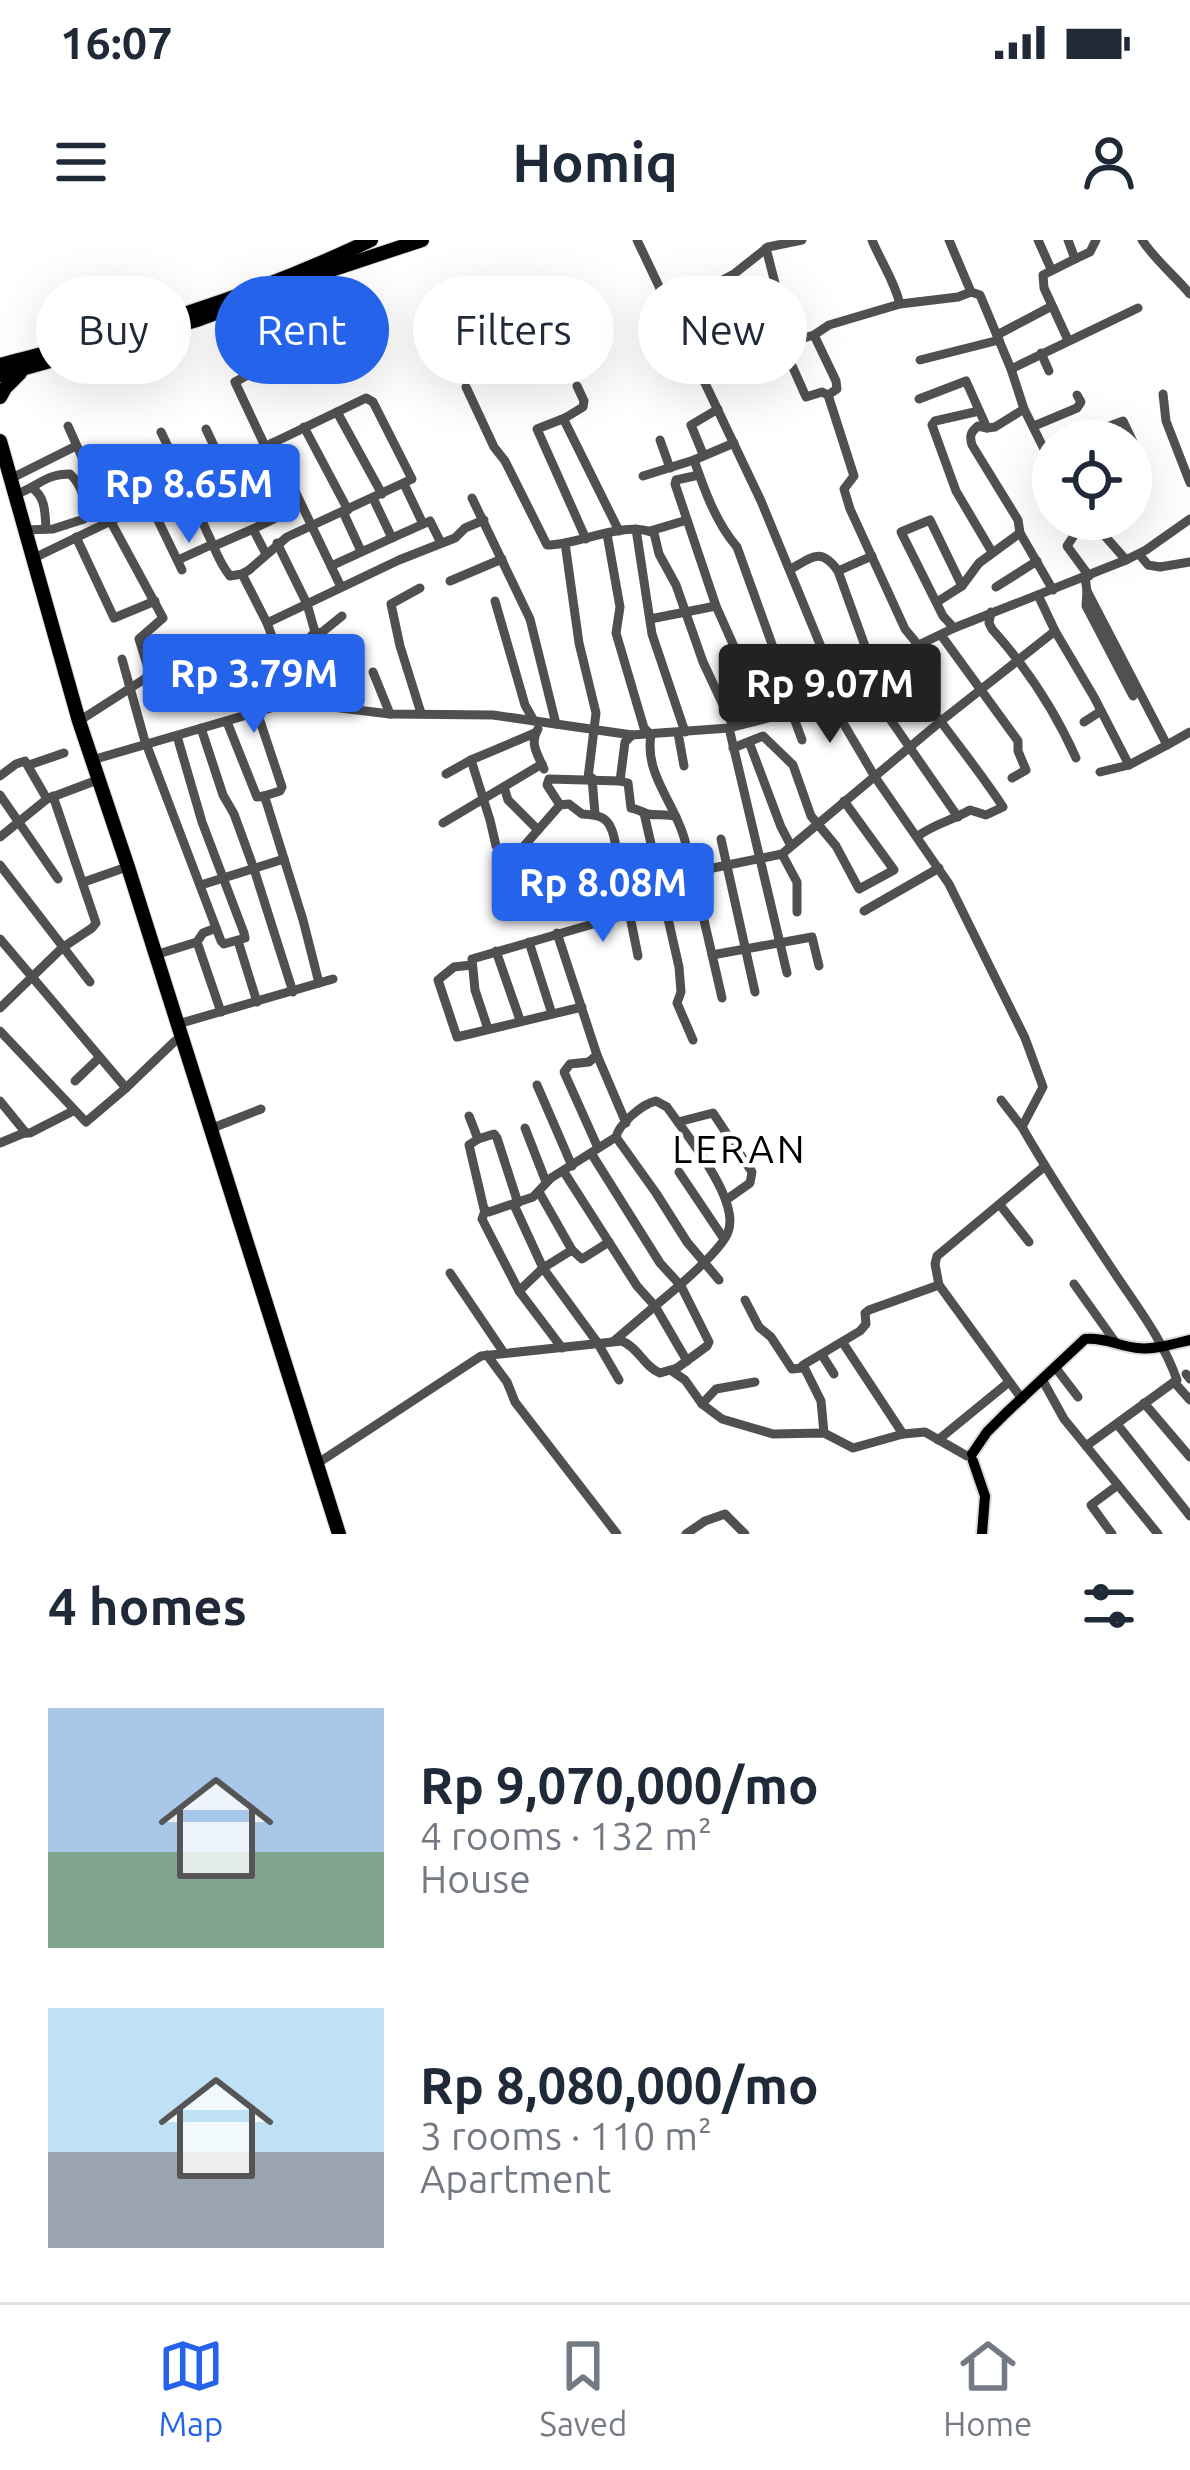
<!DOCTYPE html>
<html lang="en">
<head>
<meta charset="utf-8">
<style>
	:root { --surface:#fff; --page:#f6f6f7; --text:#1f2937; --muted:#747a83; --line:#e0e1e3; --accent:#2563eb }
	body { margin:0; font-family:Ubuntu,sans-serif; background:var(--page); color:var(--text); height:100vh; display:flex; flex-direction:column; font-size:45px; white-space:nowrap }
	* { box-sizing:border-box; margin:0 }
	p { font-size:39px; color:var(--muted) }
	.icon { flex:none; width:66px; height:66px; fill:none; stroke:currentColor; stroke-width:2; stroke-linecap:round; stroke-linejoin:round }
	.map { position:relative; height:1294px; overflow:hidden }
	.side { display:flex; flex-direction:column; background:var(--surface); flex:1 }
	.side>* { flex:none }
	.guide { position:absolute; left:36px; top:36px; width:1119px; height:108px; display:flex; gap:24px }
	.tools { position:absolute; left:1032px; top:180px; display:grid; gap:24px }
	.tools a { display:grid; place-items:center; width:120px; height:120px; border-radius:50%; background:var(--surface); box-shadow:0 12px 48px #0002; font-size:60px }
	.price { position:absolute; translate:-50% -102px; padding:0 27px; border-radius:12px; background:var(--accent); color:#fff; font-size:39px; line-height:78px; filter:drop-shadow(0 3px 6px #0008) }
	.price::after { content:''; position:absolute; left:50%; top:72px; width:36px; height:27px; margin-left:-18px; background:inherit; clip-path:polygon(0 0,100% 0,50% 100%) }
	.price.on { background:#222; color:#fff }
	ul { padding:0; list-style:none }
	li { display:flex; align-items:center; gap:36px; height:300px; padding:0 48px }
	li span { display:grid; place-items:center; flex:none; width:336px; height:240px; border-radius:0px; color:#555 }
	li>.icon { margin-inline-start:auto }
	span .icon { width:144px; height:144px; fill:#fffc; stroke-width:1 }
	li b { font-size:51px }
	h2 { display:flex; justify-content:space-between; align-items:center; height:144px; padding:0 48px; font-size:51px }
	.tag { padding:0 42px; border-radius:54px; background:var(--surface); box-shadow:0 12px 48px #0002; font-size:42px; line-height:108px }
	.tag.on { background:var(--accent); color:#fff }
	.status { display:flex; justify-content:space-between; align-items:center; height:84px; padding:0 60px; background:var(--surface); direction:ltr }
	.status svg { height:33px; fill:currentColor }
	header { display:flex; justify-content:space-between; align-items:center; height:156px; padding:0 48px; background:var(--surface); font-size:54px; font-weight:700 }
	.tab-bar { display:flex; justify-content:space-around; align-items:center; height:168px; border-top:3px solid var(--line); background:var(--surface); font-size:33px; color:var(--muted) }
	.tab-bar a { display:grid; justify-items:center; gap:6px }
	.tab-bar .on { color:var(--accent) }
	.map>svg:first-child { display:block }
	.lines { fill:none; stroke-linecap:round; stroke-linejoin:round }
	.major-casing { stroke:#dbdbdb; stroke-width:14 }
	.highway-casing { stroke:#dbdbdb; stroke-width:16 }
	.minor { stroke:#505050; stroke-width:9 }
	.major { stroke:#000; stroke-width:10 }
	.highway { stroke:#000; stroke-width:14 }
	.labels { text-anchor:middle; dominant-baseline:central; stroke-width:9; stroke-linejoin:round; paint-order:stroke }
	.quarter-label { font-size:39px; letter-spacing:3px; fill:#000; stroke:#fff }
</style>
</head>
<body>
<div class="status"><b>16:07</b><svg viewBox="0 0 49 12"><path d="M0 12V9h3v3zM5 12V6h3v6zM10 12V3h3v9zM15 12V0h3v12zM26 1h20v11H26zM47 4h2v5h-2z"/></svg></div>
<header><svg class="icon" aria-label="menu" viewBox="0 0 24 24"><path d="M4 6h16M4 12h16M4 18h16"/></svg>Homiq<svg class="icon" aria-label="person" viewBox="0 0 24 24"><circle cx="12" cy="8" r="4"/><path d="M4 21q1-7 8-7t8 7"/></svg></header>
<div class="map">
<svg width="1190" height="1294" viewBox="0 0 1190 1294">
	<rect width="100%" height="100%" fill="#fff"/>
	<g class="lines">
		<g class="major-casing">
			<g id="major">
				<path d="M972,1214l15,-22 19,-19 79,-74c19,-2 34,7 52,9 18,2 35,-4 53,-8"/>
				<path d="M973,1221l12,35 -3,38"/>
			</g>
		</g>
		<g class="highway-casing">
			<g id="highway">
				<path d="M0,125c36,-10 72,-18 108,-28 89,-25 180,-57 263,-97"/>
				<path d="M0,135l197,-55 131,-49 94,-31"/>
				<path d="M0,157l5,-9 15,-15"/>
				<path d="M0,201l79,280 49,146 211,667"/>
			</g>
		</g>
		<g class="minor">
			<path d="M637,0l124,261 77,187"/>
			<path d="M872,0c9,22 22,40 28,64"/>
			<path d="M949,0l22,52 9,3 31,74"/>
			<path d="M1038,0l13,29"/>
			<path d="M1068,0l7,19 -32,16 1,13 24,52"/>
			<path d="M1142,0c14,21 31,34 48,54"/>
			<path d="M766,8l24,94"/>
			<path d="M1075,19l15,-7 6,-12"/>
			<path d="M706,50l33,67"/>
			<path d="M670,68l64,-34 34,-27 34,-7"/>
			<path d="M814,95l22,46 1,8 -9,6"/>
			<path d="M997,95l55,-29"/>
			<path d="M1041,113l8,18"/>
			<path d="M920,120l79,-20"/>
			<path d="M704,138l74,-44"/>
			<path d="M577,146l7,15 -1,6 -18,11v4l54,109"/>
			<path d="M466,147l28,60 11,14 42,84c33,0 75,-25 107,-12l5,21 17,31 27,77 30,64"/>
			<path d="M1163,154l3,27 24,62"/>
			<path d="M919,159l47,-18 21,47 8,-1 29,-18"/>
			<path d="M979,171l-44,10 -3,4 24,66 36,61"/>
			<path d="M337,172l45,82"/>
			<path d="M565,178l-28,11 49,110"/>
			<path d="M68,186l43,96 52,96 -24,21 10,32 -3,7 -67,43"/>
			<path d="M1034,186l43,-18 4,-6 -4,-7"/>
			<path d="M304,187l44,83"/>
			<path d="M206,189l40,85"/>
			<path d="M660,200l10,28"/>
			<path d="M1070,201l53,-20 10,21 -2,9"/>
			<path d="M272,203l69,144"/>
			<path d="M265,206l-30,-64 68,-38"/>
			<path d="M126,214l56,116"/>
			<path d="M703,214l-12,-29 27,-16"/>
			<path d="M694,220c10,29 22,63 43,87l50,139 13,20"/>
			<path d="M1053,227l-29,-58 -13,-40 127,-61"/>
			<path d="M699,235l-23,5 -1,4 41,122 41,92 15,19"/>
			<path d="M643,236l51,-16 40,-17"/>
			<path d="M12,238l64,-32"/>
			<path d="M404,244l19,40"/>
			<path d="M32,248c14,9 13,26 14,41"/>
			<path d="M17,254c22,-8 28,-20 53,-20 11,10 19,32 14,45l-31,10 -28,1"/>
			<path d="M373,258l19,40 38,-17 11,22"/>
			<path d="M472,258l58,121 26,105"/>
			<path d="M343,272l18,39"/>
			<path d="M1090,279l36,41"/>
			<path d="M253,289l25,-12"/>
			<path d="M636,289l16,105 33,98"/>
			<path d="M650,291l37,-11"/>
			<path d="M1020,293l33,57"/>
			<path d="M607,294l13,73 -4,26 28,95 7,7c-7,40 25,69 34,106 13,52 25,105 37,157"/>
			<path d="M1075,294l-8,12 22,30"/>
			<path d="M76,297l38,81 41,-17"/>
			<path d="M277,303l30,61 8,28"/>
			<path d="M565,303l14,100 17,70 -8,65"/>
			<path d="M214,306l39,-17 13,25"/>
			<path d="M1139,314l9,11 12,2 30,-5"/>
			<path d="M34,318l332,-160 7,4 39,77 -125,58 -38,33 -7,4 -12,2c-11,-13 -16,-30 -23,-44 -15,-34 -30,-67 -46,-100"/>
			<path d="M178,320l35,-16"/>
			<path d="M331,326l61,-28"/>
			<path d="M791,329c21,-12 30,-22 47,2l27,75 12,19"/>
			<path d="M838,331l34,-15"/>
			<path d="M242,334l25,49"/>
			<path d="M1085,337l2,14 80,154 -38,20 -29,7"/>
			<path d="M450,341l52,-22"/>
			<path d="M996,347l41,-26"/>
			<path d="M420,348l-29,16 9,42 21,67"/>
			<path d="M1087,351l-1,15 47,90"/>
			<path d="M1038,355l17,36 39,66 35,68"/>
			<path d="M495,361l30,104 9,16"/>
			<path d="M937,362l25,-16 17,-23 41,-30 -2,-13 -46,-75c-3,-10 -1,-13 6,-19l9,2"/>
			<path d="M991,372l-2,11 3,6c34,38 63,82 84,129"/>
			<path d="M650,379l66,-13"/>
			<path d="M954,388l-11,-12 -42,-84 29,-12 32,66"/>
			<path d="M941,395l77,106v10l8,19 -14,8"/>
			<path d="M919,406l-14,-17 -55,-120 -6,-20 10,-13 -26,-81 -6,-3 -16,5 -28,-63 3,-1 9,9 24,-7 15,-10 71,-21 58,-7 13,-5"/>
			<path d="M297,411l18,-19 6,1 21,-17"/>
			<path d="M901,413l-2,5c29,53 71,98 104,149l-17,8 -16,-5c-17,10 -36,14 -52,26"/>
			<path d="M122,419l22,79 77,203 3,3 21,-6 -1,-5 -42,-111 -25,-86"/>
			<path d="M373,432l17,42"/>
			<path d="M865,432l7,21 86,124"/>
			<path d="M829,453l10,23 36,61 74,107 76,154 18,49 -21,40c30,53 64,103 98,154 21,31 44,62 57,99l-3,2 16,18"/>
			<path d="M291,462l-4,-26 -20,-53 132,-63 56,-22 10,-10 19,-8"/>
			<path d="M791,470l11,30"/>
			<path d="M257,472l25,75 -2,4 -16,5"/>
			<path d="M227,482l30,75 7,-1 3,8 36,116 16,63"/>
			<path d="M1084,482l17,-11"/>
			<path d="M201,488l22,67 11,19 20,55 39,123"/>
			<path d="M729,488l58,245"/>
			<path d="M538,489c-9,14 0,26 6,40"/>
			<path d="M678,493l6,33"/>
			<path d="M632,495l-7,7 -5,39 8,2 3,25c6,1 11,4 17,6 10,2 18,-1 28,3"/>
			<path d="M749,502l32,85 10,19"/>
			<path d="M1167,505l23,-13"/>
			<path d="M733,508l30,-12 30,29 18,51 25,30 23,43 35,-19 -50,-69"/>
			<path d="M92,520l199,-58 99,12 103,1 139,20 97,-7 43,-11 28,-11 77,-41 77,-37 172,-68 20,-10 44,-31"/>
			<path d="M471,520l64,-27"/>
			<path d="M29,525l35,-12"/>
			<path d="M446,534l25,-14 19,60 6,26"/>
			<path d="M0,536l16,-12 9,-3 22,38"/>
			<path d="M592,538l3,36"/>
			<path d="M504,547l4,13 30,30"/>
			<path d="M0,555l58,84"/>
			<path d="M560,565l-13,-20 2,-6 71,2"/>
			<path d="M644,573l35,154 2,25 -4,11 16,37"/>
			<path d="M443,583l99,-59"/>
			<path d="M0,597l47,-38 45,-17"/>
			<path d="M721,599l34,153"/>
			<path d="M517,614l43,-49 9,-1 13,10c19,1 27,3 32,23l24,119"/>
			<path d="M782,614l15,28v30"/>
			<path d="M0,625l90,117"/>
			<path d="M84,642l37,-13"/>
			<path d="M201,645l83,-26"/>
			<path d="M864,671l75,-43"/>
			<path d="M536,673l88,-27 158,-32 159,-133 114,-90"/>
			<path d="M216,688l-13,5 -6,9 24,70"/>
			<path d="M557,693l40,122 29,68"/>
			<path d="M0,699l126,149"/>
			<path d="M238,701l19,61"/>
			<path d="M529,702l23,72"/>
			<path d="M496,711l24,69"/>
			<path d="M155,715l42,-13"/>
			<path d="M712,715l100,-18 7,29"/>
			<path d="M471,725l-17,2 -16,13 19,57 125,-30"/>
			<path d="M0,768l62,-60 30,-20 4,-5 -43,-127"/>
			<path d="M178,784l155,-45"/>
			<path d="M488,789l-13,-39 -3,-31 159,-46"/>
			<path d="M0,791l86,91 40,-34 49,-47"/>
			<path d="M597,815l-8,7 -19,2 -6,8 34,76"/>
			<path d="M75,841l24,-23"/>
			<path d="M537,845l35,81"/>
			<path d="M1001,860l21,27"/>
			<path d="M0,861l26,32"/>
			<path d="M469,876l9,23 16,-5 3,4 21,65"/>
			<path d="M678,882l35,-9 39,59 -2,11 -24,17"/>
			<path d="M525,888l21,54"/>
			<path d="M210,889l51,-20"/>
			<path d="M616,897l40,56 31,49 32,38"/>
			<path d="M478,899l-9,6 15,64 5,3 44,-15 18,-19 65,-41c3,-13 26,-33 40,-36l11,6c18,26 74,93 61,125 -7,20 -56,60 -73,74l32,55"/>
			<path d="M0,903l24,-10h6l43,-22"/>
			<path d="M564,932l73,114 18,20 -41,35"/>
			<path d="M679,932l45,67"/>
			<path d="M539,952l33,58"/>
			<path d="M514,965l29,63 54,74 22,38"/>
			<path d="M1000,965l29,37"/>
			<path d="M485,971l-3,8 37,72 43,57"/>
			<path d="M450,1033l54,80"/>
			<path d="M1074,1044l42,59"/>
			<path d="M939,1045l83,114"/>
			<path d="M519,1051l24,-23 29,-18 10,9 27,-17"/>
			<path d="M745,1060l14,27 12,10 21,32 11,-1"/>
			<path d="M843,1103l60,91"/>
			<path d="M487,1115l20,27 8,20 102,132"/>
			<path d="M822,1115l12,19"/>
			<path d="M1055,1127l23,30"/>
			<path d="M672,1131l13,9 17,24 20,15 51,15 51,-1 29,15 50,-14 22,-2 42,24"/>
			<path d="M1186,1134l4,5"/>
			<path d="M1043,1141l21,38 94,115"/>
			<path d="M1144,1163l46,54"/>
			<path d="M702,1164l14,-15 39,-7"/>
			<path d="M1117,1184l73,92"/>
			<path d="M824,1193l-3,-32 -18,-36 57,-34 6,-7 -1,-11 4,-3 70,-25 -4,-21 2,-8 108,-90"/>
			<path d="M938,1200l71,-58"/>
			<path d="M1086,1206l88,-64"/>
			<path d="M318,1223l163,-107 141,-15c17,7 22,26 38,32l17,-5 30,-22 2,-4 -28,-56 -21,-23 -69,-110"/>
			<path d="M686,1294l19,-13 20,-7 20,20"/>
			<path d="M1112,1294l-21,-29 27,-20"/>
		</g>
		<use href="#major" class="major"/>
		<use href="#highway" class="highway"/>
	</g>
	<g class="labels">
		<g class="quarter-label">
			<text x="740" y="908">LERAN</text>
		</g>
	</g>
</svg>
<div class="tools">
<a><svg class="icon" aria-label="locate" viewBox="0 0 24 24"><circle cx="12" cy="12" r="6"/><path d="M12 2v4M12 18v4M2 12h4M18 12h4"/></svg></a>
</div>
<b class="price" style="left:189px;top:306px">Rp 8.65M</b>
<b class="price" style="left:254px;top:496px">Rp 3.79M</b>
<b class="price on" style="left:830px;top:506px">Rp 9.07M</b>
<b class="price" style="left:603px;top:705px">Rp 8.08M</b>
<div class="guide">
<a class="tag">Buy</a>
<a class="tag on">Rent</a>
<a class="tag">Filters</a>
<a class="tag">New</a>
</div>
</div>
<section class="side">
<h2>4 homes<svg class="icon" aria-label="filters" viewBox="0 0 24 24"><path d="M4 7h16M4 17h16"/><circle cx="9" cy="7" r="2"/><circle cx="15" cy="17" r="2"/></svg></h2>
<ul>
<li><span style="background:linear-gradient(#a9c7e8 60%,#7fa58c 0)"><svg class="icon" aria-label="home" viewBox="0 0 24 24"><path d="M3 11l9-7 9 7M6 9v11h12V9"/></svg></span><div><b>Rp 9,070,000/mo</b><p>4 rooms · 132 m²</p><p>House</p></div></li>
<li><span style="background:linear-gradient(#bfe0f5 60%,#9aa5b1 0)"><svg class="icon" aria-label="home" viewBox="0 0 24 24"><path d="M3 11l9-7 9 7M6 9v11h12V9"/></svg></span><div><b>Rp 8,080,000/mo</b><p>3 rooms · 110 m²</p><p>Apartment</p></div></li>
</ul>
</section>
<nav class="tab-bar">
<a class="on"><svg class="icon" aria-label="map" viewBox="0 0 24 24"><path d="M3 6l6-2 6 2 6-2v14l-6 2-6-2-6 2zM9 4v14M15 6v14"/></svg>Map</a>
<a><svg class="icon" aria-label="saved" viewBox="0 0 24 24"><path d="M7 4h10v16l-5-4-5 4z"/></svg>Saved</a>
<a><svg class="icon" aria-label="home" viewBox="0 0 24 24"><path d="M3 11l9-7 9 7M6 9v11h12V9"/></svg>Home</a>
</nav>
</body>
</html>
